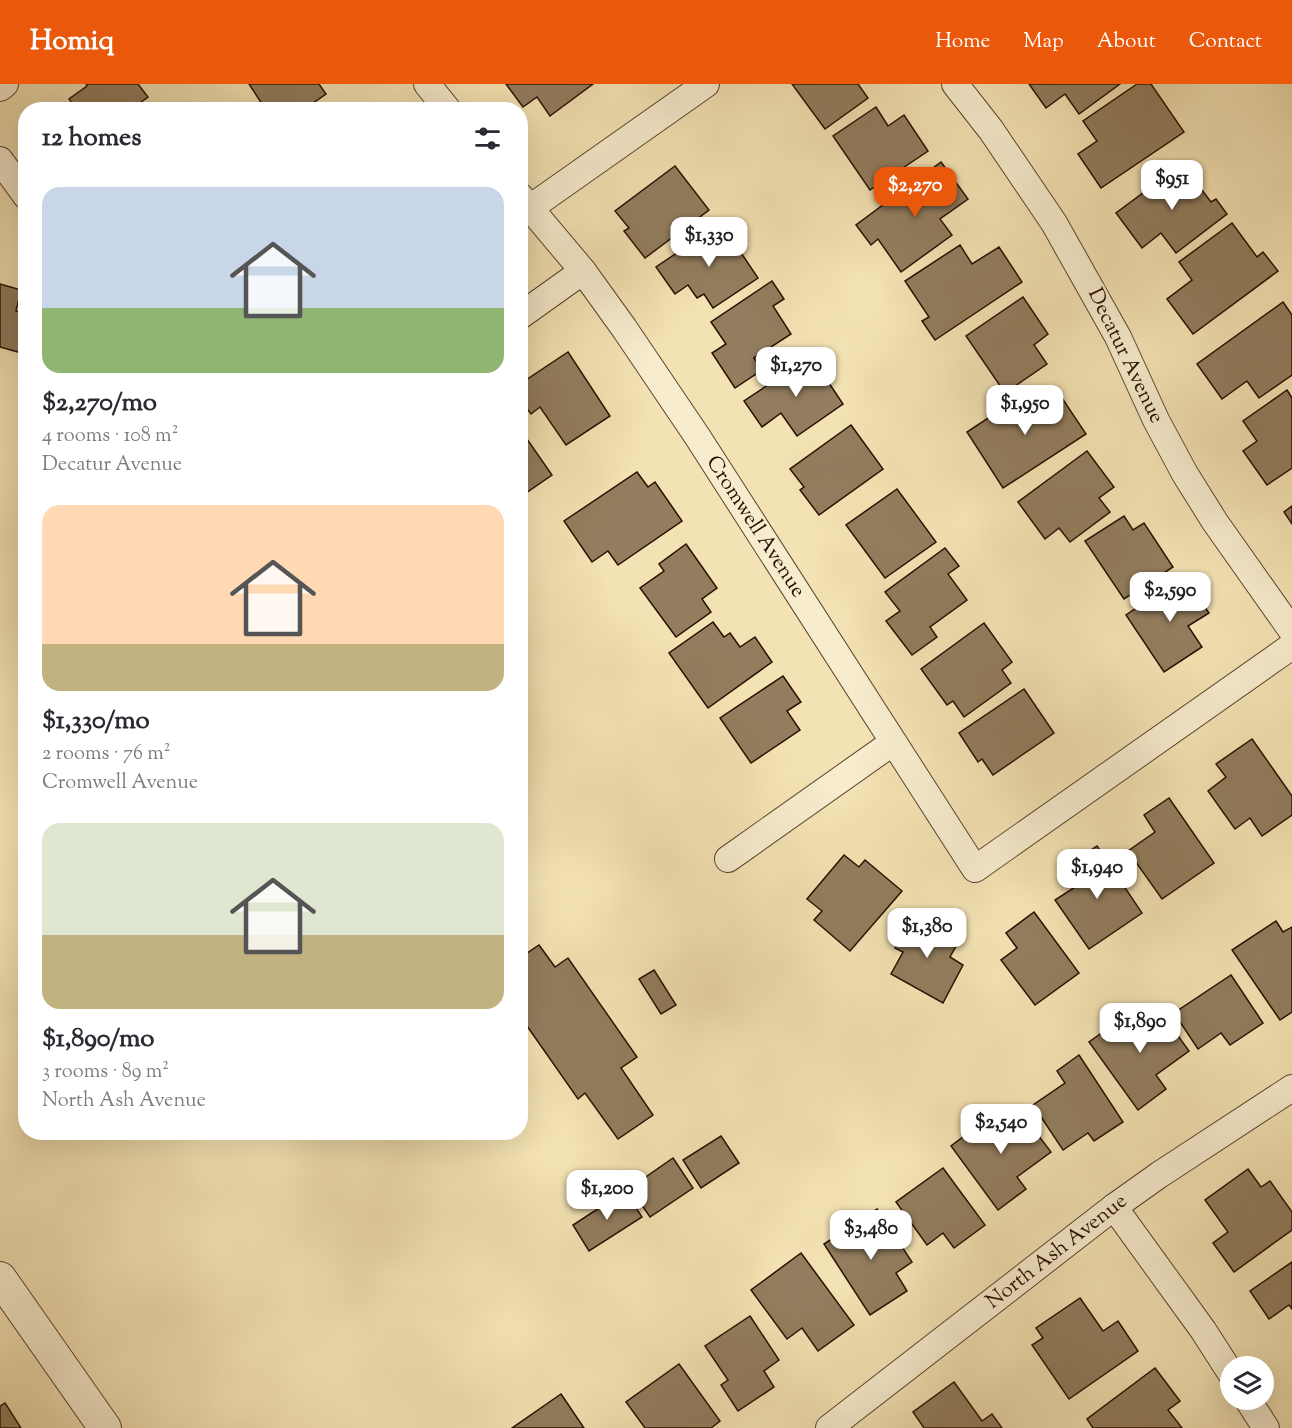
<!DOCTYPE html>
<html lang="en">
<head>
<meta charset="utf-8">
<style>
	:root { --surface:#fff; --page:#f7f7f7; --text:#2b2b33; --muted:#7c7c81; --accent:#ea580c }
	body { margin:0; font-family:"Sorts Mill Goudy",serif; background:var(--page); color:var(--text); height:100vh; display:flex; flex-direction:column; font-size:22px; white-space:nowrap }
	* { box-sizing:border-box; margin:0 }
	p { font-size:20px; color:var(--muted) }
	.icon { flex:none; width:33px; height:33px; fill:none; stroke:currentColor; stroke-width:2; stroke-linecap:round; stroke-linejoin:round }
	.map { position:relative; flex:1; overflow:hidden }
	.side { position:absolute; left:18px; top:18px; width:510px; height:1038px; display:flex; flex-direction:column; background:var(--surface); border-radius:24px; box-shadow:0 6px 24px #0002 }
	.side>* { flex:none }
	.tools { position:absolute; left:1220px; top:1272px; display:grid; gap:12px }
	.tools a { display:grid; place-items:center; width:54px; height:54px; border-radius:50%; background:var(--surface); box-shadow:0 6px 24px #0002; font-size:30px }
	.price { position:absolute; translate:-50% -51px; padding:0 14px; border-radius:12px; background:#fff; color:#222; font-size:20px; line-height:39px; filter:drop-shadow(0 2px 3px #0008) }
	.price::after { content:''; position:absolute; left:50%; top:36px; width:18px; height:14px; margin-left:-9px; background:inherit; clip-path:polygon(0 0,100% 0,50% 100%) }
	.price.selected { background:var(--accent); color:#fff }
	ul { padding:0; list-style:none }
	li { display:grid; align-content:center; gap:12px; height:318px; padding:0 24px }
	li span { display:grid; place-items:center; height:186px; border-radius:18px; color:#555 }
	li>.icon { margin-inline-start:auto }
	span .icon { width:108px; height:108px; fill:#fffc; stroke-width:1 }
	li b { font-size:26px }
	h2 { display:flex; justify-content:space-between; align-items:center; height:72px; padding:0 24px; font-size:26px }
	header { display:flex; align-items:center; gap:36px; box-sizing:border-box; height:84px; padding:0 30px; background:var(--accent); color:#fff }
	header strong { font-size:28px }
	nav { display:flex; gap:33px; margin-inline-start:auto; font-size:21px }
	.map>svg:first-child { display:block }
	.building { fill:#927d5e; stroke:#281001; stroke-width:1.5 }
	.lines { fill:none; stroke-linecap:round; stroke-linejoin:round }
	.minor-casing { stroke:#5b442e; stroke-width:28 }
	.tertiary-casing { stroke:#5b442e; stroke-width:34 }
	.minor { stroke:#f7ecce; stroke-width:26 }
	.tertiary { stroke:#f7ecce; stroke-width:32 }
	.labels { text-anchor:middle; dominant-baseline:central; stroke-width:4.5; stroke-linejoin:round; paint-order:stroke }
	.street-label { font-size:21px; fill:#281001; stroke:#f7ecce }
</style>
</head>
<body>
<header>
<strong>Homiq</strong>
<nav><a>Home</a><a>Map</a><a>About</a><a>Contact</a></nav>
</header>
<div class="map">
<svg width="1292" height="1344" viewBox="0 0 1292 1344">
	<rect width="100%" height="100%" fill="#f3e2b3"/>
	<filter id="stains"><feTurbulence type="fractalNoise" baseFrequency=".00333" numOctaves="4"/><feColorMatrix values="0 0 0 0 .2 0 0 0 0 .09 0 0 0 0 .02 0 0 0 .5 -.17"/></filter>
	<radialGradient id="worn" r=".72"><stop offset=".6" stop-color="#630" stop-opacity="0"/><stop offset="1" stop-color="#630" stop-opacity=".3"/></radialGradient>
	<g class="building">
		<path d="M86,0h52l10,13 -18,13h-53l-8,-11 18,-13z"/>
		<path d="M249,0h70l7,10 -23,16h-37z"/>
		<path d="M506,0h87l-43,32 -13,-19 -14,10z"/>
		<path d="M792,0h66l10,14 -43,31z"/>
		<path d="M1029,0h91l-41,30 -14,-20 -19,14z"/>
		<path d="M1137,0h14l33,48 -83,56 -23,-34 19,-13 -14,-20z"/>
		<path d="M876,23l12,19 16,-11 24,36 -58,39 -37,-54z"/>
		<path d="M941,78l27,37 -28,20 12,16 -51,37 -23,-33 -7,6 -15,-20z"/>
		<path d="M1182,80l29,38 5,-3 11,15 -51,39 -15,-20 -19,15 -26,-35z"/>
		<path d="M675,82l34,44 -64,48 -21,-27 5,-3 -14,-17z"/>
		<path d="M721,139l37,55 -45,30 -9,-14 -7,4 -9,-13 -13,9 -19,-27z"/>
		<path d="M1232,139l25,34 6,-5 15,19 -85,63 -26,-35 25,-19 -13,-18z"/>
		<path d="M960,161l12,19 27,-17 23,35 -87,58 -13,-19 7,-4 -24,-36z"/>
		<path d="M772,197l12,18 -11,7 18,28 -37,24 8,12 -27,18 -23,-35 14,-9 -15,-22z"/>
		<path d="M0,200l21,6 -5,21 10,3v10l-8,28 -18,-5z"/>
		<path d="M1023,213l25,37 -14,11 13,19 -42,29 -39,-57z"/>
		<path d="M1283,218l9,13v60l-33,23 -12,-17 -25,18 -25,-35z"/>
		<path d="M568,268l42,64 -44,29 -26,-38 -9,7 -11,-15v-15z"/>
		<path d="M811,272l32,48 -46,32 -16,-23 -19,14 -18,-26z"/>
		<path d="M1032,305l13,20 17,-11 24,36 -83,54 -36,-56z"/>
		<path d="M1287,306l5,8v70l-25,17 -24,-34 14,-10 -14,-20z"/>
		<path d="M851,341l32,44 -64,46 -19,-25 4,-3 -14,-18z"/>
		<path d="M520,345l32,46 -32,22z"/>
		<path d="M1087,367l27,36 -15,11 11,14 -40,30 -11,-14 -14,11 -27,-37z"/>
		<path d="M637,388l11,15 7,-5 27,39 -64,44 -10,-14 -16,11 -28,-41z"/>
		<path d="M897,405l39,53 -51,36 -39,-53z"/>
		<path d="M1292,422v18l-8,-12z"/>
		<path d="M1124,432l9,14 11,-7 29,44 -49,32 -39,-58z"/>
		<path d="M686,460l31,44 -15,11 9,13 -35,25 -36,-49 24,-17 -5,-7z"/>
		<path d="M945,464l14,18 -11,8 19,26 -37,27 7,10 -25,18 -26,-34 14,-10 -15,-19z"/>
		<path d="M1184,492l25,37 -21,13 14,21 -38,25 -38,-57z"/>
		<path d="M713,538l11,15 6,-4 10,14 15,-10 17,25 -64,46 -39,-55z"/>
		<path d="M984,539l28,39 -10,8 9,13 -47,34 -11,-16 -6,4 -26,-36z"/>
		<path d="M783,592l18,26 -14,9 13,19 -49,33 -31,-45z"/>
		<path d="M1024,605l30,44 -61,42 -11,-16 -4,3 -19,-29z"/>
		<path d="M1252,655l40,57v19l-30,21 -12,-18 -15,11 -27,-38 18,-14 -10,-13z"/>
		<path d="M1169,714l45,65 -52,36 -34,-48 27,-19 -11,-17z"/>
		<path d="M1097,762l45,67 -53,36 -34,-49 28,-18 -12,-19z"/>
		<path d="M844,771l15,12 6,-7 37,31 -52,60 -36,-31 8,-9 -15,-12z"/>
		<path d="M1034,828l45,61 -44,32 -34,-45 16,-12 -11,-15z"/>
		<path d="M913,831l46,26 -9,16 13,8 -20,38 -52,-29 12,-22 -8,-4z"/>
		<path d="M1276,837l7,11 9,-5v85l-12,8 -48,-70z"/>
		<path d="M539,861l16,22 13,-9 69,99 -16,11 32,47 -35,24 -33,-46 -7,6 -58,-83v-58z"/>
		<path d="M654,886l22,35 -15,9 -22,-35z"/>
		<path d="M1231,891l32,48 -33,22 -9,-12 -23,16 -24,-36z"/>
		<path d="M1158,924l31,43 -33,24 10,14 -28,21 -49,-68 41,-29 7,10z"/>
		<path d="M1079,971l44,67 -29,19 -6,-8 -25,17 -30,-45 32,-22 -8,-12z"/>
		<path d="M1019,1026l32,42 -34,25 9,12 -28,21 -47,-64 44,-33 7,9z"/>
		<path d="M721,1052l18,27 -38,25 -18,-28z"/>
		<path d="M673,1074l20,30 -43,29 -20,-29z"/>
		<path d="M943,1084l42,57 -31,23 -11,-15 -16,12 -31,-43z"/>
		<path d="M1248,1085l13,18 9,-6 22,31v18l-58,42 -21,-29 15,-11 -23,-32z"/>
		<path d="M625,1107l17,26 -53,34 -16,-26z"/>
		<path d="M877,1125l35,53 -16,11 11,18 -37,24 -46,-71z"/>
		<path d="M801,1169l53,72 -36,26 -16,-23 -15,11 -36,-49z"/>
		<path d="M1292,1178v47l-3,-4 -20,14 -19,-28z"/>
		<path d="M1080,1214l23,33 15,-10 20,30 -69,48 -37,-54 11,-7 -7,-10z"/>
		<path d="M750,1232l29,44 -15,11 10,16 -36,24 -17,-26 7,-5 -23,-34z"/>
		<path d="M679,1280l41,57 -9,7h-66l-19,-26z"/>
		<path d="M1155,1284l25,33 -12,9 14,18h-89l-6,-9z"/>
		<path d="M954,1298l28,39 10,-7 10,14h-78l-11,-16z"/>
		<path d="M561,1310l23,34h-72z"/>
		<path d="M5,1319l16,25h-21v-22z"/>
	</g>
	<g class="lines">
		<g class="minor-casing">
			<g id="minor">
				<path d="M427,0l21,26"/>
				<path d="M955,0l36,46 63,93 64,114 38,83 29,54 30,48 77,109"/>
				<path d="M0,4l5,-4"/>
				<path d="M0,76l26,36"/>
				<path d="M520,112l63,75 41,57 73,108 278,433 317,-223"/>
				<path d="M530,124l176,-124"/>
				<path d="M520,232l63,-45"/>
				<path d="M728,775l164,-116"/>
				<path d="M1114,1123l89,123 27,42"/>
				<path d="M1248,1316l18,28"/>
				<path d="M829,1344l285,-221 45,-32 133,-87"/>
			</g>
		</g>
		<g class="tertiary-casing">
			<path id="tertiary" d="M0,1194l105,150"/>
		</g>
		<use href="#minor" class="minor"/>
		<use href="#tertiary" class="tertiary"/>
	</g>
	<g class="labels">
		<g class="street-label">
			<text transform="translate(1125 272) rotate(64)">Decatur Avenue</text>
			<text transform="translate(755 443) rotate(57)">Cromwell Avenue</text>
			<text transform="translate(1057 1168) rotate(-38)">North Ash Avenue</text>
		</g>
	</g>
	<rect width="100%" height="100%" filter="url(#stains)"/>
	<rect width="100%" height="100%" fill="url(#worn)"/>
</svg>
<div class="tools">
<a><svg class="icon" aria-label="layers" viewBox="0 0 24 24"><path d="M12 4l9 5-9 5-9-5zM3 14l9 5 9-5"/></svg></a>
</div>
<b class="price" style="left:1172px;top:127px">$951</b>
<b class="price selected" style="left:915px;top:134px">$2,270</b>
<b class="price" style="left:709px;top:184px">$1,330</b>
<b class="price" style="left:796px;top:314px">$1,270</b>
<b class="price" style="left:1025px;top:352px">$1,950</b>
<b class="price" style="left:1170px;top:539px">$2,590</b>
<b class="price" style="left:1097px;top:816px">$1,940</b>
<b class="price" style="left:927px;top:875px">$1,380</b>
<b class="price" style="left:1140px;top:970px">$1,890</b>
<b class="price" style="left:1001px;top:1071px">$2,540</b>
<b class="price" style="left:607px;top:1137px">$1,200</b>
<b class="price" style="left:871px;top:1177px">$3,480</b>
<section class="side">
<h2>12 homes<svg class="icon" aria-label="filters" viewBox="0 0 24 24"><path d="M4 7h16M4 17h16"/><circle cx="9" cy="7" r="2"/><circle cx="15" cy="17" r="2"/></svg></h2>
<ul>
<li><span style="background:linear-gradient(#c9d6e8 65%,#8fb573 0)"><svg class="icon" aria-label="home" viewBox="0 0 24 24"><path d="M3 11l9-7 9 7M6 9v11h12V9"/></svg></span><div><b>$2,270/mo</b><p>4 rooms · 108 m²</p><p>Decatur Avenue</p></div></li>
<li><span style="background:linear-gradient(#ffd9b3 75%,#c2b280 0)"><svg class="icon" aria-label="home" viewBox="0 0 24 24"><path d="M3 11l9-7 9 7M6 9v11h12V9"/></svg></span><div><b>$1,330/mo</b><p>2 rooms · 76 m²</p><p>Cromwell Avenue</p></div></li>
<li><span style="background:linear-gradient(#dfe7d0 60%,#c2b280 0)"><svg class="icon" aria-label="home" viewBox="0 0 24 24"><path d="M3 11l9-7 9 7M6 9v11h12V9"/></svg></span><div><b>$1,890/mo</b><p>3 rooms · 89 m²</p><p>North Ash Avenue</p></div></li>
</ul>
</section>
</div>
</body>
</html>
